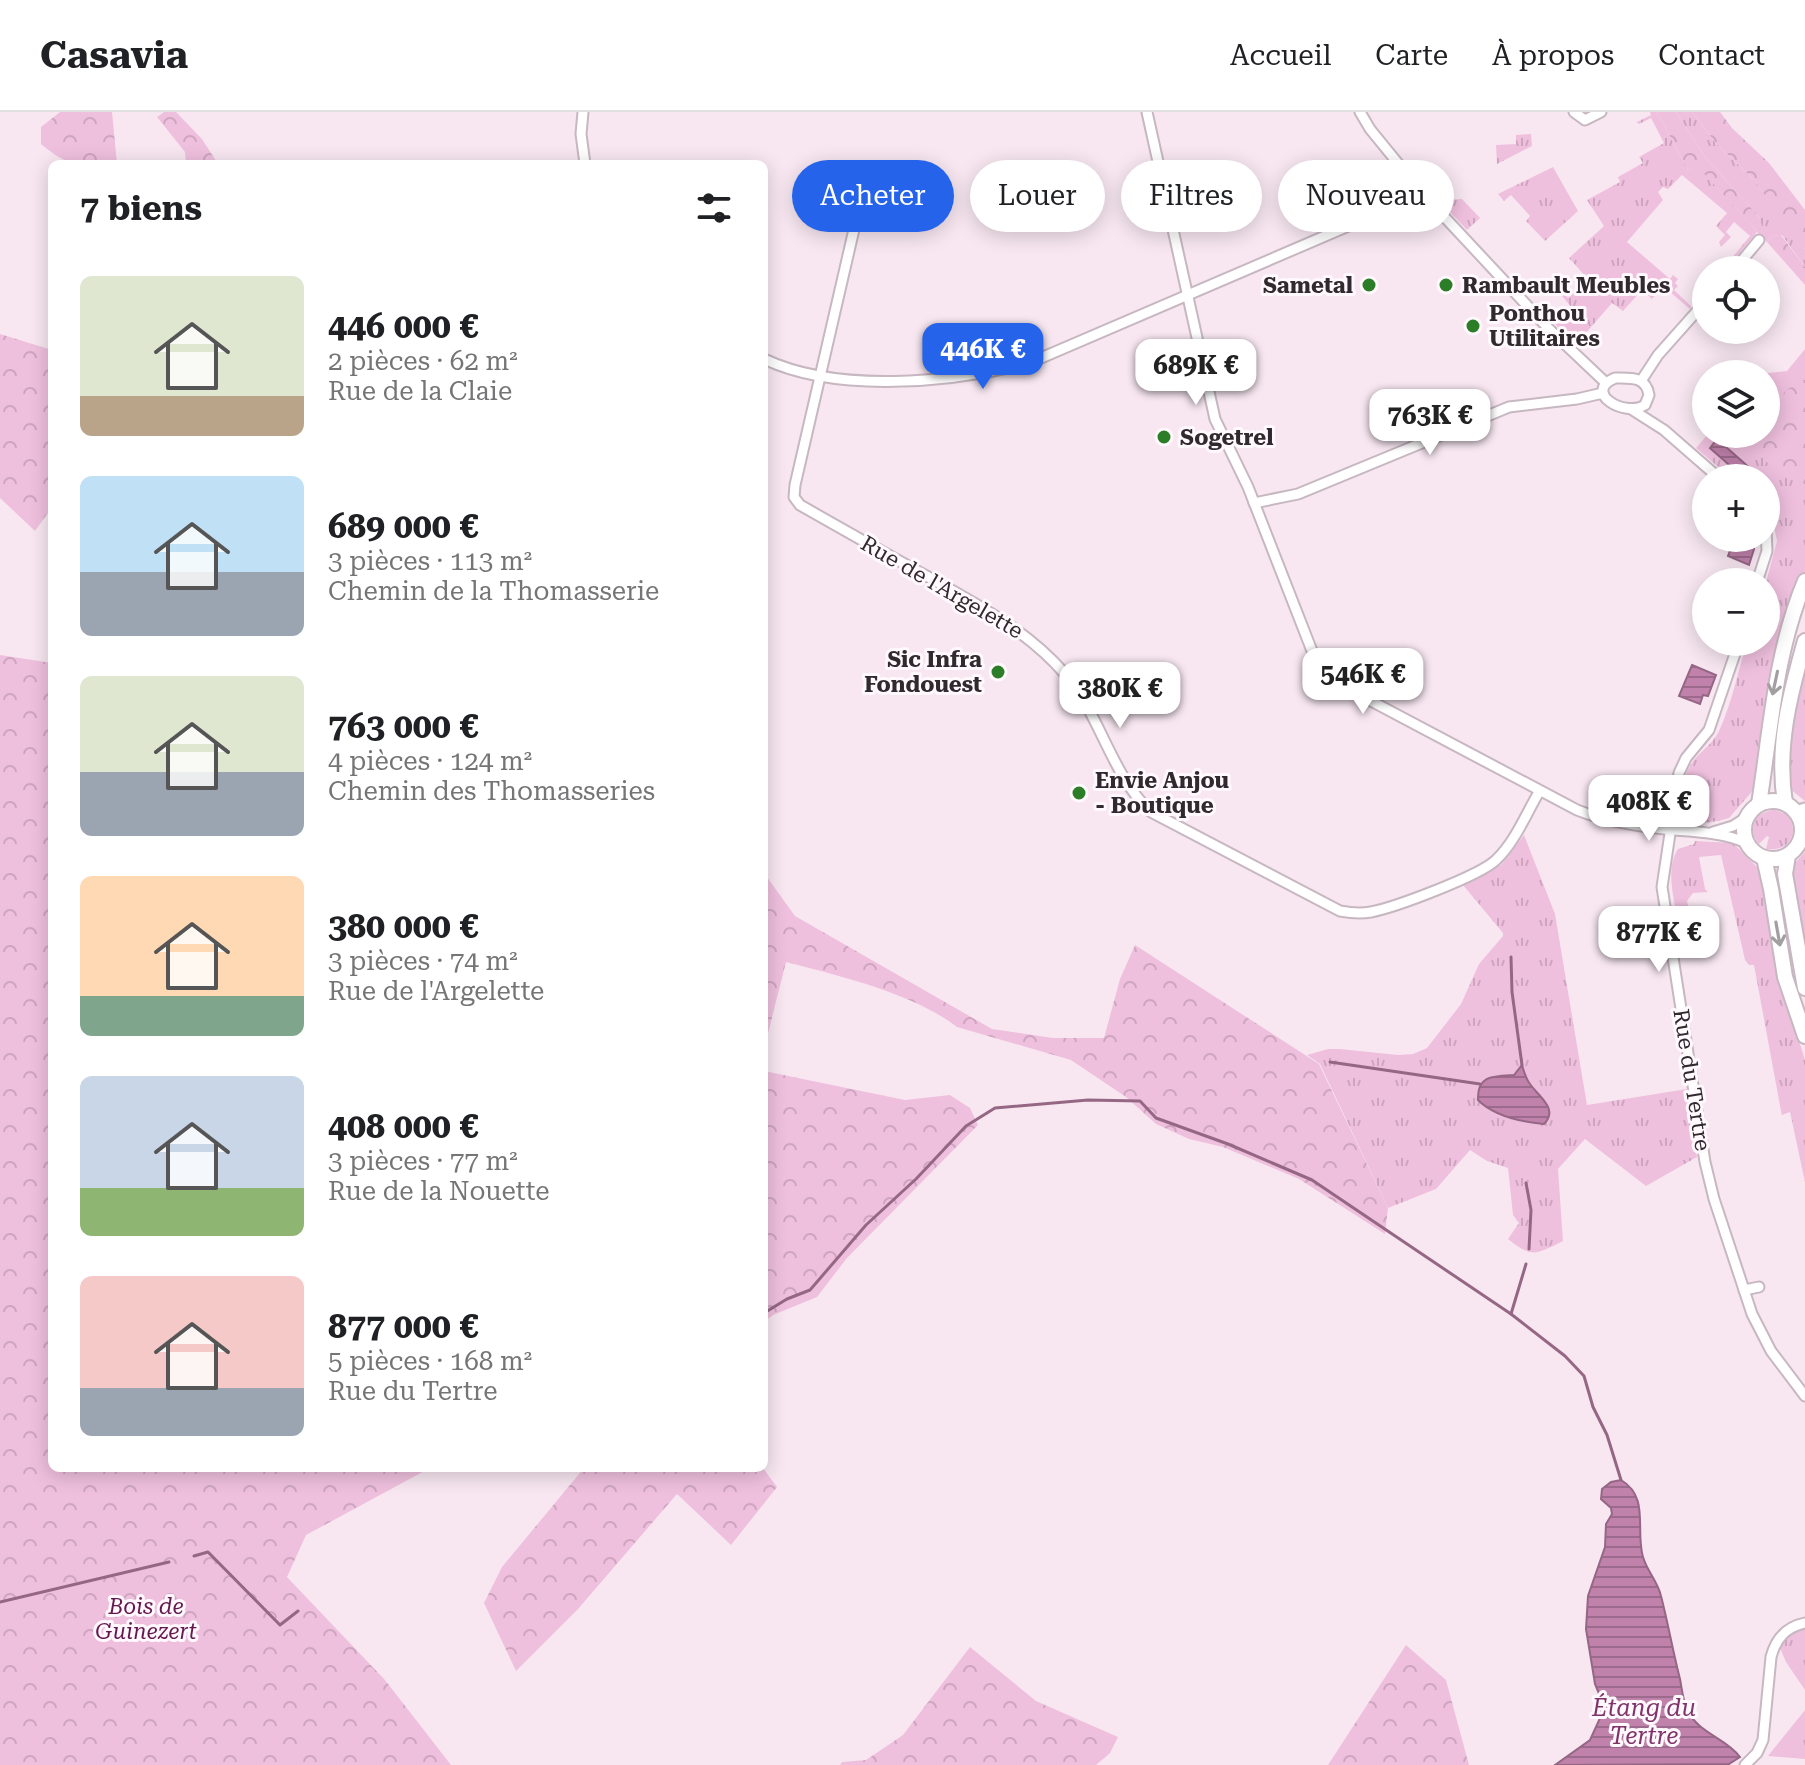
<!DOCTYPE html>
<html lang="fr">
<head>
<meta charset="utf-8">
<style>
	:root { --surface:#fff; --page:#f6f6f6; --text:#202124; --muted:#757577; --line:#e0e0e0; --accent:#2563eb }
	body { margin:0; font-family:"Roboto Serif",serif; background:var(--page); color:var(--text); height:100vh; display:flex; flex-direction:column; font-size:30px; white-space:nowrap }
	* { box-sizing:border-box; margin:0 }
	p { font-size:26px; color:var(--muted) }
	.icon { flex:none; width:44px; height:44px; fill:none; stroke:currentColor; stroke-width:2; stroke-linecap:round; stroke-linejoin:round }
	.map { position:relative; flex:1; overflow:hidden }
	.drawer { position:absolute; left:48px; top:48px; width:720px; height:1312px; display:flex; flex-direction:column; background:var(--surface); border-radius:12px; box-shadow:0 4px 20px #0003 }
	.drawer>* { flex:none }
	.top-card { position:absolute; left:792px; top:48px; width:760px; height:72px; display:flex; gap:16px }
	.fabs { position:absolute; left:1692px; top:144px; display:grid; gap:16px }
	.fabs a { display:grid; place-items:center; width:88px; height:88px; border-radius:50%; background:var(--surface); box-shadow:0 4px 20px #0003; font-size:40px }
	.price { position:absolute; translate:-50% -68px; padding:0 18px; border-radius:16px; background:#fff; color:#222; font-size:26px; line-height:52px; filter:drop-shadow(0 2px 4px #0008) }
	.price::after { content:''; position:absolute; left:50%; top:48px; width:24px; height:18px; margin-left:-12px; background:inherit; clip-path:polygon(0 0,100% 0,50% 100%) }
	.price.on { background:var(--accent); color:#fff }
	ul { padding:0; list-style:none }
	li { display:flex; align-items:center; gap:24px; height:200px; padding:0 32px }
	li span { display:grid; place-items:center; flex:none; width:224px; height:160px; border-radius:12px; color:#555 }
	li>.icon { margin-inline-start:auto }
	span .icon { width:96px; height:96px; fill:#fffc; stroke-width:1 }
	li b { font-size:34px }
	h2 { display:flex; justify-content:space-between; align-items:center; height:96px; padding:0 32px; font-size:34px }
	.chip { padding:0 28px; border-radius:36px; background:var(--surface); box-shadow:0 4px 20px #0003; font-size:28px; line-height:72px }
	.chip.on { background:var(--accent); color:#fff }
	header { display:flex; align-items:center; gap:48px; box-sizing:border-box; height:112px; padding:0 40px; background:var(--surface); border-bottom:2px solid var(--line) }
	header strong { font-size:38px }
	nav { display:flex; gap:44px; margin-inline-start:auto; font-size:28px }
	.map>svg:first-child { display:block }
	.grass { fill:url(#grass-tufts) }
	.forest { fill:url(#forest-crowns) }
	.water { fill:url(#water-rules); stroke:#956785; stroke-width:2 }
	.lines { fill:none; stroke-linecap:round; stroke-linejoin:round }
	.stream { stroke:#956785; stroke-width:3 }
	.street-casing { stroke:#c7b7c1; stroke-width:13 }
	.secondary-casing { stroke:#c7b7c1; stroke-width:18 }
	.street { stroke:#fff; stroke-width:9 }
	.secondary { stroke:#fff; stroke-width:14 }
	.oneway { stroke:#a29fa0 }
	.poi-dot { fill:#2c7d27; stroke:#fff8fc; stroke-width:3 }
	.labels { text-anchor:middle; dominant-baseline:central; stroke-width:6; stroke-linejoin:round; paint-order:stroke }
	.poi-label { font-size:22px; font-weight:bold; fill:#30292d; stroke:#fff8fc; text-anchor:start }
	.street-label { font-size:22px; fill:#30292d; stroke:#fff8fc }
	.park-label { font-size:22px; font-style:italic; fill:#63184f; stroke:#fff8fc }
	.water-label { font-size:24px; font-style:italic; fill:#80346a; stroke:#fff8fc }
</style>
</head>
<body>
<header>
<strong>Casavia</strong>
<nav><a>Accueil</a><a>Carte</a><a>À propos</a><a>Contact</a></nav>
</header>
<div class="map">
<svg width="1805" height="1653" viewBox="0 0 1805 1653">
	<defs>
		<pattern id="grass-tufts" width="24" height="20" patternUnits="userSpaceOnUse" patternTransform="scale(2)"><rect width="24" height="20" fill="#efc0de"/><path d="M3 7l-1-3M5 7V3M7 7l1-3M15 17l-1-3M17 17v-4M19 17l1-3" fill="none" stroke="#cda5bf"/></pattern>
		<pattern id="forest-crowns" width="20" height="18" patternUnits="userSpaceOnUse" patternTransform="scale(2)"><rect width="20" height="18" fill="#efc0de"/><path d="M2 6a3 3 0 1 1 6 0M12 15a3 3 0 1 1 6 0" fill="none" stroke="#cda5bf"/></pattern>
		<pattern id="water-rules" width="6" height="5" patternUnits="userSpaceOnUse" patternTransform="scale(2)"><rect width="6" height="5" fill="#c081ab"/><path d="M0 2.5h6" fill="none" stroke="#9c6a8c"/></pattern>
	</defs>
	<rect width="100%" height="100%" fill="#f8e7f1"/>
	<g class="grass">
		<path d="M1650,0h7l31,58 9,-5 60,66 3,-13 -55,-61 -29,-45h16l23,30 38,37 47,61 5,9v18l-23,-32 -10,1 -5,6 -10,-10 -32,38h-3l28,-34 -16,-14 -8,10 5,5 -10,10 -2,-5 6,-7 -9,-9 11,-13 -45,-38 -14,14 -5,-2 -5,5 5,8 -36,42 43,37 3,-4 5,4 -3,4 3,3 -4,4 17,16 -1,3 -27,-23 -11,13 -10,-9 -19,21 -11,-8 -34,39 -3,-2 -2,2 -37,-37 2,-2 20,19 15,-13 -16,-19 1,-2 10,10 20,-19 -19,-21 35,-32 -17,-26 33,-18 -2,-5 25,-14 -4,-6 25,-14 -13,-25 -12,6 -2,-2 14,-7z"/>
		<path d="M1531,22l1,12 -35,18 -1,-19 20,-1v-9z"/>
		<path d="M1553,55l25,44 -33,30 -19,-20 4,-5 -19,-21 -7,6 -6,-7z"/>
		<path d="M1443,79l1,9 18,-1 18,19 -13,12 -33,-35 2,-3z"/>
		<path d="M1805,237v225l-18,51 -31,162 -27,31c-8,2 -21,6 -30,4 -26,-6 -18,-42 -8,-58 8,-12 21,-19 28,-33 13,-28 19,-60 28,-89h19v-60l11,-41 -4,-20 -7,-12v-31h-35l-35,-30 12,-14h58v-60h-8l29,-3z"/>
		<path d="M1805,536v153l-15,-12 -3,-50z"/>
		<path d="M1773,697l15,6c12,19 1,37 -22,34l3,-12 -2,-1 -8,8c-8,-9 -8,-19 0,-29z"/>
		<path d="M1524,723l31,79 32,191 100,-16 10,68 -51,29 -61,-47 -27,30 5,72c-27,13 -30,18 -55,-2l11,-16 -6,-8 -5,-47 -21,-7 -17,-11 -34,39 -48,19 -68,-144 -13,-9 21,-6h12l58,6 15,-1 14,-6 34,-44 18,-40 24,-28v-3l-40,-48 38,-20z"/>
		<path d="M1695,729l38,2 28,28 34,157 10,32v122l-15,-70 -8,3 -1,-4 -27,-146h-5l-4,-5 -24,-105 -22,2 6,32 3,3 -15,1 -6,8c2,14 14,16 25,11l1,3 -35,7c-4,-23 -13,-53 0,-73l16,-5z"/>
		<path d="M1805,740v115l-14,-88 2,-14z"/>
		<path d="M1805,1514v64l-19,-28 -6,-14c3,-13 14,-18 25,-22z"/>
		<path d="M1805,1598v49l-37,-3z"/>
	</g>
	<g class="forest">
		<path d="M60,0h52l5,52c-38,0 -45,6 -76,-20v-17z"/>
		<path d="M164,0h12l26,27 16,25h-32l-1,-12 -28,-35z"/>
		<path d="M1657,0h19l29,45 55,61 2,8 -5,5 -60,-65 -9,4z"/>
		<path d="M1692,0h28l12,16 37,35 36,47v39l-52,-70 -38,-37z"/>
		<path d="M1781,123l24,32v18l-38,-43 5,-6z"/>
		<path d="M0,222l52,16v157l-17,24 -35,-33z"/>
		<path d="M1805,271v102l-9,-10c-4,0 -8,1 -13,1 -13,-3 -15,-20 -31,-24l-12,-18h26v-39l14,2 9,-9z"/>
		<path d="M0,543l52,8v805h378l-124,67 -19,42 98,103 66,85h-451z"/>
		<path d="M764,761l31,43 197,113 61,9h51l16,-59 15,-34 184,119 69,144 -3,26 -86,-55 -76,-32 -34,-8 -33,-15 -30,-27 -55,-37 -114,-33c-42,-33 -120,-52 -171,-65l-22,87z"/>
		<path d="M764,959l141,29 45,-5 20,13 8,17 -131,133 -30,39 -44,18 -9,7z"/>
		<path d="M584,1356h179l14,19 -46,58 -54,-51 -99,115 -62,62 -32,-68 18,-36z"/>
		<path d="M1406,1533l40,35 23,85h-141z"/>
		<path d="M970,1535l66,54 82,36 -8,16 -14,12h-256l2,-3 24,-2 37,-25z"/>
	</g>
	<g class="water">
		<path d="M1717,327l44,39h-17l-34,-30z"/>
		<path d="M1735,426h19v11l-5,16 -21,-9z"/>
		<path d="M1692,553l24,10 -8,21 -5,-1 -3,9 -21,-8z"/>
		<path d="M1522,953c2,7 4,14 8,19 9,13 29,25 14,40 -22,-2 -49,-7 -66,-24 -1,-25 15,-24 36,-25z"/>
		<path d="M1621,1368c29,17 14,50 22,77 4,14 15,25 18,39 7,27 12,56 19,83 2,10 3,22 7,30 11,25 38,28 53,48l-11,7 -174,1 35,-25 11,-24 1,-15 -7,-17 -9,-55 2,-33 17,-49 1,-23 6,-10 -1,-6 -10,-9 1,-10 9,-7z"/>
	</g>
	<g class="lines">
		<g class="stream">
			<path d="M1511,845l1,35 10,73"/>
			<path d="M1330,950l150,22"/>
			<path d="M1526,1071l5,27 -2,39"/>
			<path d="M1526,1152l-15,50 54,42 19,20 9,31 14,28 14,45"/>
			<path d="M764,1201l23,-14 23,-9 56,-65 50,-46 50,-53 29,-18 93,-8 52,1 16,17 72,26 84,36 199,134"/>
			<path d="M194,1444l14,-4 72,73 18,-14"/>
			<path d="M0,1490l169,-40"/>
		</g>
		<g class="street-casing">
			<g id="street">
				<path d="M583,0l-2,22 4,30"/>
				<path d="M1147,0l68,307 33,68 66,169 25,28 238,126c30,12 65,17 97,20 25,2 50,3 73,13"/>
				<path d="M1360,0l10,17 53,65 126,135 57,54"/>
				<path d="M1574,0l11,8 16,-8"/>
				<path d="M886,63l-14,9 -11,15 -66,286 -1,12 6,8c44,25 88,50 132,74 49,28 96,52 133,95 36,42 46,101 86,138l189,99c11,2 20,3 31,1 25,-5 108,-36 125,-52 19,-18 30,-46 43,-68"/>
				<path d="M1734,158l25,-30"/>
				<path d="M764,247c74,35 186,23 263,5l396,-170"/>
				<path d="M1615,266c15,0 31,-2 34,17l-4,10c-21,13 -63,-13 -30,-27z"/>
				<path d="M1641,269l17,-26 48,-54"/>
				<path d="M1631,297l33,21 55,48"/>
				<path d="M1254,391l44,-9 211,-87 68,-8 26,-6"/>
				<path d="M1757,470l10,-31 -1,-22"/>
				<path d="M1739,530l-30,88 -23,28 -7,15 -17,114 43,275 9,37 38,115 19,37 34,45"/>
				<path d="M1795,699l10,-3"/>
				<path d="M1713,720l20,-6 14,-9"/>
				<path d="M1802,724l3,-4"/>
				<path d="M1744,1178l15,-3"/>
				<path d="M1745,1653l12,-12 6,-13 8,-83c5,-19 15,-30 34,-34"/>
			</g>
		</g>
		<g class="secondary-casing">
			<g id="secondary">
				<circle cx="1773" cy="718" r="29"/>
				<path d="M1785,691c-9,-56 5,-109 20,-162"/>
				<path d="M1759,692c12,-76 16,-151 46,-223"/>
				<path d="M1788,743l-3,19 20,114"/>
				<path d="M1764,746l7,31 14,88 20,59"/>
			</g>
		</g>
		<use href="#street" class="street"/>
		<use href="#secondary" class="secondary"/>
	</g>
	<defs><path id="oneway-shaft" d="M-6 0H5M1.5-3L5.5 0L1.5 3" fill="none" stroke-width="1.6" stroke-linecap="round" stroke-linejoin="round" transform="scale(2)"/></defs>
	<g class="oneway">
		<use href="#oneway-shaft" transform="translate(1775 571) rotate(102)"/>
		<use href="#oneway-shaft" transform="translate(1778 822) rotate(80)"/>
	</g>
	<g class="poi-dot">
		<circle cx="1369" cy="173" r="8"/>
		<circle cx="1446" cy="173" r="8"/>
		<circle cx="1473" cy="214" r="8"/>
		<circle cx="1164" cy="325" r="8"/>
		<circle cx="998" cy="560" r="8"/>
		<circle cx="1079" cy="681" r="8"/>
	</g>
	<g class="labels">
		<g class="poi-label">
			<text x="1353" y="173" text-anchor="end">Sametal</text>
			<text x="1462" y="173">Rambault Meubles</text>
			<text x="1489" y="201">Ponthou<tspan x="1489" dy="25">Utilitaires</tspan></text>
			<text x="1180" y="325">Sogetrel</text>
			<text x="982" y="547" text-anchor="end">Sic Infra<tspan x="982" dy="25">Fondouest</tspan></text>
			<text x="1095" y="668">Envie Anjou<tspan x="1095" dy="25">- Boutique</tspan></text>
		</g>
		<g class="street-label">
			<text transform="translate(942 475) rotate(30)">Rue de l'Argelette</text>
			<text transform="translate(1692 968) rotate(81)">Rue du Tertre</text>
		</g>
		<g class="park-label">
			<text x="146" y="1494">Bois de<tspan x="146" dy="25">Guinezert</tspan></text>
		</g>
		<g class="water-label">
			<text x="1644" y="1596">Étang du<tspan x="1644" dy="28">Tertre</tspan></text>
		</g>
	</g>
</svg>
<div class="fabs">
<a><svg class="icon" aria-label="locate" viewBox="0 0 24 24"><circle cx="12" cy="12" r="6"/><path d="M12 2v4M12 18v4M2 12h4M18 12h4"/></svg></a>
<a><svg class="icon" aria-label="layers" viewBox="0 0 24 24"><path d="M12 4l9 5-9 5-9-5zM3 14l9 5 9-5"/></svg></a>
<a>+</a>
<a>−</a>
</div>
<b class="price on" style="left:983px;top:279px">446K €</b>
<b class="price" style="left:1196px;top:295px">689K €</b>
<b class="price" style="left:1430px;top:345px">763K €</b>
<b class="price" style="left:1363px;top:604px">546K €</b>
<b class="price" style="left:1120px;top:618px">380K €</b>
<b class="price" style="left:1649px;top:731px">408K €</b>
<b class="price" style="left:1659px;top:862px">877K €</b>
<div class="top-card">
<a class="chip on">Acheter</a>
<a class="chip">Louer</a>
<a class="chip">Filtres</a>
<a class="chip">Nouveau</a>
</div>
<section class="drawer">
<h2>7 biens<svg class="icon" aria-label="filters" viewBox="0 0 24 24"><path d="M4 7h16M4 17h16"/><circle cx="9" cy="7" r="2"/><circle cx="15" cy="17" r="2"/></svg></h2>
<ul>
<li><span style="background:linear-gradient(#dfe7d0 75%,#b9a48a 0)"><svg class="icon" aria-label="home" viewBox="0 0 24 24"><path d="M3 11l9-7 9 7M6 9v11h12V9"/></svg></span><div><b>446 000 €</b><p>2 pièces · 62 m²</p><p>Rue de la Claie</p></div></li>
<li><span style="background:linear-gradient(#bfe0f5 60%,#9aa5b1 0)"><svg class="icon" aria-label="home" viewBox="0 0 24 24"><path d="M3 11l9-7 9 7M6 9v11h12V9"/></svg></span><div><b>689 000 €</b><p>3 pièces · 113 m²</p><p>Chemin de la Thomasserie</p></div></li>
<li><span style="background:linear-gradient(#dfe7d0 60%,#9aa5b1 0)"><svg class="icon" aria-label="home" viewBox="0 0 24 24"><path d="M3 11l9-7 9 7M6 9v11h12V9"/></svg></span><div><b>763 000 €</b><p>4 pièces · 124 m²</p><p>Chemin des Thomasseries</p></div></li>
<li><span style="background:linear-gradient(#ffd9b3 75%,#7fa58c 0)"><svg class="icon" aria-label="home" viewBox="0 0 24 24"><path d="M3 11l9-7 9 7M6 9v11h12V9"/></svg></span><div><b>380 000 €</b><p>3 pièces · 74 m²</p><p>Rue de l'Argelette</p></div></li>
<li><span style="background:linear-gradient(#c9d6e8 70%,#8fb573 0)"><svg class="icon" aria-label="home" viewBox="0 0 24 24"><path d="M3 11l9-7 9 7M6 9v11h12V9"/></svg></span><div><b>408 000 €</b><p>3 pièces · 77 m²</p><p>Rue de la Nouette</p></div></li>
<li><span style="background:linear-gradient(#f6c9c9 70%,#9aa5b1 0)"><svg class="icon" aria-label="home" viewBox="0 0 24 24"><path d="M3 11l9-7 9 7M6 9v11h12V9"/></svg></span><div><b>877 000 €</b><p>5 pièces · 168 m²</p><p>Rue du Tertre</p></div></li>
</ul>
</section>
</div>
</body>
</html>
